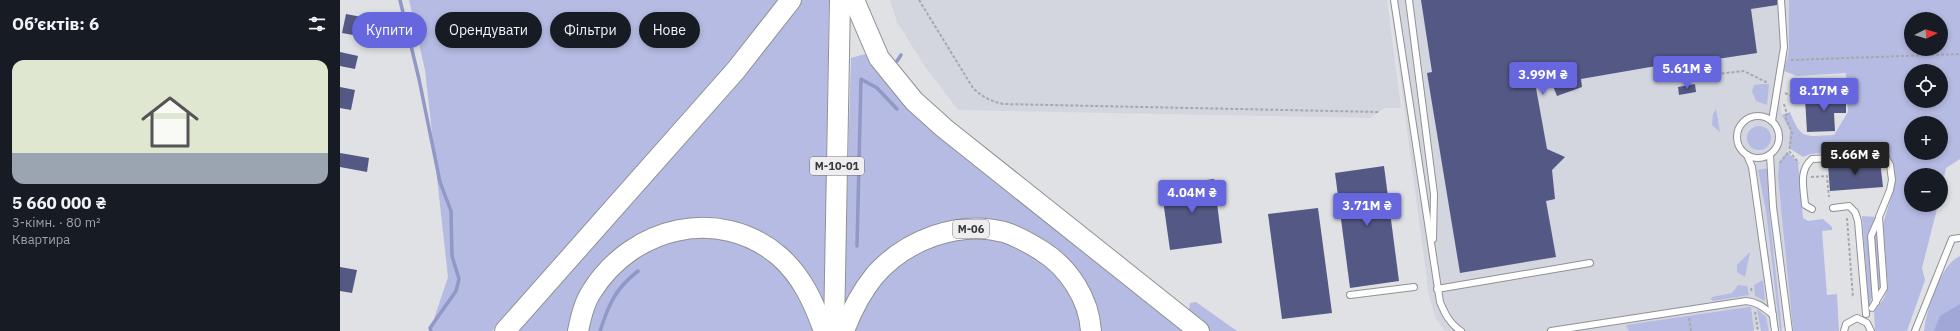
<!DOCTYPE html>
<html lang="uk">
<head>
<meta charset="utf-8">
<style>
	:root { --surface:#171b24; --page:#20242c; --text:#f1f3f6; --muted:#9ea1a6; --line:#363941; --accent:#6666df }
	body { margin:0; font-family:"IBM Plex Sans",sans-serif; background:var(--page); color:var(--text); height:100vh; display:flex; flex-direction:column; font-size:15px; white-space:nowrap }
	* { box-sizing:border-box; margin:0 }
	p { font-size:13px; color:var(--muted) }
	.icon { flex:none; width:22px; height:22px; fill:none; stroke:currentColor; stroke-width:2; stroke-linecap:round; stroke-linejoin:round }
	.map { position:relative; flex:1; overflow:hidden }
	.sheet { display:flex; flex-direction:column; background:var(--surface); width:340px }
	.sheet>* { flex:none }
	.guide { position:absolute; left:12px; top:12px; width:380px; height:36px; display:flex; gap:8px }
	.needle { width:26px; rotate:85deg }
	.controls { position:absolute; left:1564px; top:12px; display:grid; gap:8px }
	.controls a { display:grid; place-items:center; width:44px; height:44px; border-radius:50%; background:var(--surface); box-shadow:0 2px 6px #0003; font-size:20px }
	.price { position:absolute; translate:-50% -34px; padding:0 9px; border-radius:4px; background:var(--accent); color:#fff; font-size:13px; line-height:26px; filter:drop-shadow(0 1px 2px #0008) }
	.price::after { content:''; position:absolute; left:50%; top:24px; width:12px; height:9px; margin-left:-6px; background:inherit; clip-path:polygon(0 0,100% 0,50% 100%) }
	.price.selected { background:#222; color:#fff }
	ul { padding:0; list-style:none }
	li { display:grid; align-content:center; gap:8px; height:212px; padding:0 12px }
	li+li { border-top:1px solid var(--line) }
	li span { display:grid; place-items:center; height:124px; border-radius:12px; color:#555 }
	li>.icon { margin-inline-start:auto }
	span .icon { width:72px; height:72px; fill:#fffc; stroke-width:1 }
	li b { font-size:17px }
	h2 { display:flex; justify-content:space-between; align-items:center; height:48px; padding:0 12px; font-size:17px }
	.tag { padding:0 14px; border-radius:18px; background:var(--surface); box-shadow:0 2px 6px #0003; font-size:14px; line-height:36px }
	.tag.selected { background:var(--accent); color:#fff }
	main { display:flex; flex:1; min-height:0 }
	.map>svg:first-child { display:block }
	.built { fill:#d3d5df }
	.green { fill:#b6bbe3; fill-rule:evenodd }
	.forest { fill:#a1a7d7 }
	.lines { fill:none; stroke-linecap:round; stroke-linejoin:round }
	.stream { stroke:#9197c6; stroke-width:3.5 }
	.building { fill:#545884 }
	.service-casing { stroke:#909194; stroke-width:8 }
	.trunk-casing { stroke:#909194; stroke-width:22 }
	.path { stroke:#a7a8aa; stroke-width:2; stroke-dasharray:3 2; stroke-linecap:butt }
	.service { stroke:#fff; stroke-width:6 }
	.trunk { stroke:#fff; stroke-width:20 }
	.labels { text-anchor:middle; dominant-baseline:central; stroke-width:4; stroke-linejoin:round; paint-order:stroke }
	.shield { fill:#eeeef1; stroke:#6f6f72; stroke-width:1 }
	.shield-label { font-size:11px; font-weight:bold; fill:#39393b }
</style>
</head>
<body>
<main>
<section class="sheet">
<h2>Об’єктів: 6<svg class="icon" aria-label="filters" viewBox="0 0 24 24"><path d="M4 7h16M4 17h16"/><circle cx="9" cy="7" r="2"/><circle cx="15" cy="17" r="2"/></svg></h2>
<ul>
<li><span style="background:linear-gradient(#dfe7d0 75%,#9aa5b1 0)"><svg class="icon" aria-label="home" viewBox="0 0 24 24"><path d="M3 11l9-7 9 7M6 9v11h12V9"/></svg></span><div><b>5 660 000 ₴</b><p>3-кімн. · 80 m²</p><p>Квартира</p></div></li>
</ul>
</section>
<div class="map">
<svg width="1620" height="331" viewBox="0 0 1620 331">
	<rect width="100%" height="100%" fill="#e0e1e4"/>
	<g class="built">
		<path d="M550,0h497l14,108h-17l-14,10 -412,-8 -34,-45 -27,-43z"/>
		<path d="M1050,0h399v51l-10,44 3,20 6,10 3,14 -4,13 -8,10 -1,15 14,150 -64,4h-283l-9,-12 -7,-23z"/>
	</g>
	<g class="green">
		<path d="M69,0h375l-292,331h-62l18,-54 -23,-207z"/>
		<path d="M458,0h31l-5,316 -73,-85 -114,10 -64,90h-62z"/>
		<path d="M1449,0h171v159l-14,9 -5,23v-16h-30v30h27l-16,63 3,12 -18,51h-32l-1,-19 10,-14 4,-10 -5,-64 12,-40 -4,-26 -9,-6 -33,2 -11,-3 -27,3 -8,3 -14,-9 1,-18 -8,-15 8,-3c11,29 16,24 44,23l14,-23 -2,-39 -49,3 -13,-5 5,-20zM1571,19h30v30h-30zM1571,71h30v30h-30zM1571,123h30v30h-30z"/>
		<path d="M525,54l30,39 295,238h-88l-9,-36 -16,-27 -25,-22 -28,-15 -95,-4 -28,12 -20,15 -16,19 -21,31 7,-246z"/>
		<path d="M1422,84h7l-2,21 -11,-4 -4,-10 2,-6z"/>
		<path d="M1376,109l4,23 -8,-7 1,-11z"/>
		<circle cx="1419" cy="138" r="12"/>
		<path d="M1447,152l11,10 5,56 5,3 15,-2 9,8v3l-10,1 5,64 10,-1 2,37h-46l-15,-154 1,-15z"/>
		<path d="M1428,168l1,42 13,121h-2l-14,-120 -8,-41z"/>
		<path d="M1522,216l14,1 -8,21 4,58 -3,12z"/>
		<path d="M1537,230l5,56 -3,3 -5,-51z"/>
		<path d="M368,235l52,14 36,36 19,46h-228c9,-40 36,-70 73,-86 6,-3 12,-6 17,-7 10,-2 21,-2 31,-3z"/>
		<path d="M638,236l25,4 45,24 27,36 8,31h-231l13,-27 31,-39 34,-21z"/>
		<path d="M1410,252l-5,25 -8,-5v-7z"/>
		<path d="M1620,256v75h-36c2,-20 16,-67 36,-75z"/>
		<path d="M1423,280l2,21 -10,-5 -1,-11z"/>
		<path d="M1398,285l9,1 2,9 -36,6 -2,-2 1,-2 20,-4z"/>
		<path d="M856,302l41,29h-27l-22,-16 2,-12z"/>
		<path d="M1409,307h2l3,24h-125l-3,-6z"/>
		<path d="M1417,309l9,8 3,14h-8z"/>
	</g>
	<path class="forest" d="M1620,304v27h-26l6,-15z"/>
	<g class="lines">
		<g class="stream">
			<path d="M60,0l19,79 21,103 11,29 1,45 7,23 -3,12 -26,37 1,3"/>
			<path d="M557,61l4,-6"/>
			<path d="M517,246l4,-167 16,9 20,21"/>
			<path d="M260,331c9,-27 15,-42 38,-60"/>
		</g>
	</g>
	<g class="building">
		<path d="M1081,0h356v5l-26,4 6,44 -40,6v12l-29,-2 -3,-8 -104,18 1,8 -25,9 -4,-10 -17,2 11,61 18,8 -13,13 3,29 -9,2 10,56 -96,16 -33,-200 5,-1z"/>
		<path d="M6,14l21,4 -3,19 -22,-4z"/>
		<path d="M0,52l18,4 -3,13 -15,-3z"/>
		<path d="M1355,84l1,8 -17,3 -1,-8z"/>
		<path d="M0,87l15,3 -4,20 -11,-2z"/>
		<path d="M1506,95v18h-12l1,18 -28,1 -2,-34z"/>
		<path d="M0,153l29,5 -2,14 -27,-5z"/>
		<path d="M1540,161l3,26 -53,4 -2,-26z"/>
		<path d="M1044,166l15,115 -49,7 -15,-115z"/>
		<path d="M874,179l8,64 -52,7 -9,-64z"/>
		<path d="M978,208l14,105 -50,6 -14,-105z"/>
		<path d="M0,267l17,3 -5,23 -12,-2z"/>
	</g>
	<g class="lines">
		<g class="service-casing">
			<g id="service">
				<path d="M1054,0l46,302c5,12 10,22 21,29"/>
				<path d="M1069,0l25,194 -1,45"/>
				<circle cx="1418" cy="137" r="21"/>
				<path d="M1432,121l12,-74 -3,-47"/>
				<path d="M1407,155l5,12 23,164"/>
				<path d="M1430,155l3,52 16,124"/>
				<path d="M1493,208l16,-2 6,6 3,9 8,93"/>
				<path d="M1472,209l-7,-4c-1,-16 -7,-34 7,-46l68,-3 6,2 4,7 2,15 -2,10 -11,27 5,71 -12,20"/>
				<path d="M1097,289l153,-26"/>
				<path d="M1010,295l64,-8"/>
				<path d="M1536,302l-5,-66 8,-18"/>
				<path d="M1211,331l195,-30c12,1 18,7 27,14"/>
				<path d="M1504,331l2,-7 11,-6 10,5 4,8"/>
				<path d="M1575,331l37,-92 8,-1"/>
			</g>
		</g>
		<g class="trunk-casing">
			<g id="trunk">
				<path d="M514,0l25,58 35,43 30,27 255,203"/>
				<path d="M165,331l231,-261 55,-70"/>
				<path d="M238,331c3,-14 6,-28 14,-40 40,-64 127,-86 187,-35 23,20 35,47 45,75"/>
				<path d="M494,331l6,-331"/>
				<path d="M504,331c7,-19 18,-40 31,-56 31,-35 83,-55 129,-43 13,4 27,12 38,19 27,17 47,48 49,80"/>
			</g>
		</g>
		<g class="path">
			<path d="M579,0l54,88c9,9 18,13 30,16l376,8"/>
			<path d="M1451,60l169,-6"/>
			<path d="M1364,70l4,5 36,-4 24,12"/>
			<path d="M1445,93l20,10"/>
			<path d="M1444,104l3,10 -2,2 7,17 -3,18 10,12"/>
			<path d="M1440,163l9,-12"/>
			<path d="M1471,177l16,-1 2,21"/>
			<path d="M1507,218l6,80"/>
			<path d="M1411,288l1,5"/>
			<path d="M1415,312l3,19"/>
			<path d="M1349,318l2,13"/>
		</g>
		<use href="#service" class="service"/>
		<use href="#trunk" class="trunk"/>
	</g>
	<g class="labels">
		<g class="shield">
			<rect x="470" y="157" width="54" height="18" rx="3"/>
			<rect x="613" y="220" width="36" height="18" rx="3"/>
		</g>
		<g class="shield-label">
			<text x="497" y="166">М-10-01</text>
			<text x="631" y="229">М-06</text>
		</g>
	</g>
</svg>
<div class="controls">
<a><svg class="needle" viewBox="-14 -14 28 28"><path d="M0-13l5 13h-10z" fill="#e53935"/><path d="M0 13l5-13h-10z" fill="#9ea1a6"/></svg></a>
<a><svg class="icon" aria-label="locate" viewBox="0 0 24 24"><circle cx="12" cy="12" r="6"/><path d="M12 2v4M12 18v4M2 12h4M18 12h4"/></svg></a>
<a>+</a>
<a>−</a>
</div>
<b class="price" style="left:1347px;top:90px">5.61M ₴</b>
<b class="price" style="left:1203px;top:96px">3.99M ₴</b>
<b class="price" style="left:1484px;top:112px">8.17M ₴</b>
<b class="price selected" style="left:1515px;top:176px">5.66M ₴</b>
<b class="price" style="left:852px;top:214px">4.04M ₴</b>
<b class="price" style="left:1027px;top:227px">3.71M ₴</b>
<div class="guide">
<a class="tag selected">Купити</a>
<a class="tag">Орендувати</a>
<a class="tag">Фільтри</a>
<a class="tag">Нове</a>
</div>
</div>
</main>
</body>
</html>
